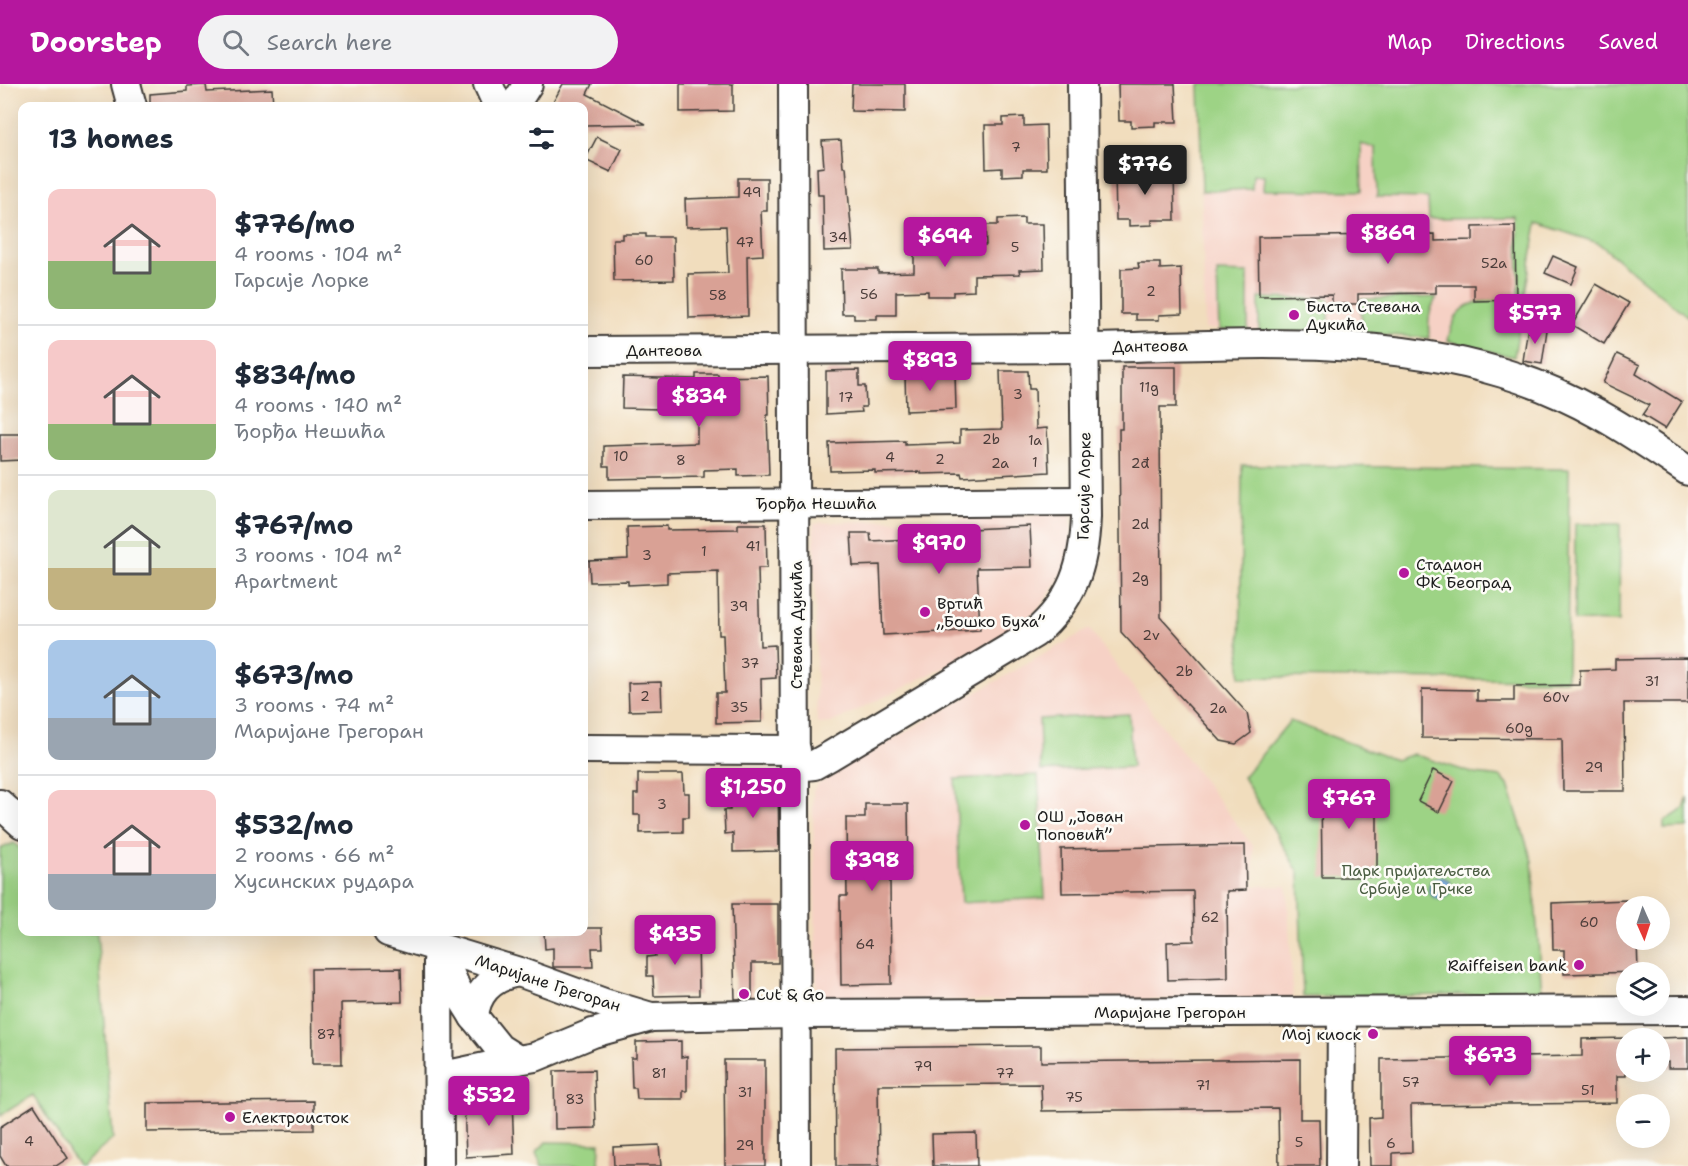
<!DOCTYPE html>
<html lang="en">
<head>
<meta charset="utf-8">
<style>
	:root { --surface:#fff; --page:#f2f2f3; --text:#1f2937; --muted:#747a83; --line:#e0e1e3; --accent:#b5179e }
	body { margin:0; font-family:"Shantell Sans",sans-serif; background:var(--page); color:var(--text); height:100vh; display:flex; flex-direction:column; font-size:22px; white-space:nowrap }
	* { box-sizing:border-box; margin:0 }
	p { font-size:20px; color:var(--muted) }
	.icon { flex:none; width:33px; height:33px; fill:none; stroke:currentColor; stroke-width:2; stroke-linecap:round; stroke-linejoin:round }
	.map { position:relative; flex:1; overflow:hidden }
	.drawer { position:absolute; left:18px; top:18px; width:570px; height:834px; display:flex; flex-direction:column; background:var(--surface); border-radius:12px; box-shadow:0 6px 24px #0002 }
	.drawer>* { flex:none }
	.needle { width:39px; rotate:177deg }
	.fabs { position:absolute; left:1616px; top:812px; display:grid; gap:12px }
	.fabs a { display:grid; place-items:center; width:54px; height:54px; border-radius:50%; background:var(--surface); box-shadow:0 6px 24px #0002; font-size:30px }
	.price { position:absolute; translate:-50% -51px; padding:0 14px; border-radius:6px; background:var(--accent); color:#fff; font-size:20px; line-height:39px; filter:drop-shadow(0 2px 3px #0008) }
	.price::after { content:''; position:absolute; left:50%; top:36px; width:18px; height:14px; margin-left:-9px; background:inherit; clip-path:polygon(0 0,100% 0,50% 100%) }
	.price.active { background:#222; color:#fff }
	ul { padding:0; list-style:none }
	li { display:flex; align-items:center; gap:18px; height:150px; padding:0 30px }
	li+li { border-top:2px solid var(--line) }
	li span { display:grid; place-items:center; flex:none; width:168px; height:120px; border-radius:12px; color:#555 }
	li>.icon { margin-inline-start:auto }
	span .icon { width:72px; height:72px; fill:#fffc; stroke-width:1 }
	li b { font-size:26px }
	h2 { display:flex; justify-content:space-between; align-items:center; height:72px; padding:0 30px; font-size:26px }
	header { display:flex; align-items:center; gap:36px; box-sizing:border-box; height:84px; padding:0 30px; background:var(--accent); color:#fff }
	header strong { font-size:28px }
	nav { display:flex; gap:33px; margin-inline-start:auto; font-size:21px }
	.search { width:420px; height:54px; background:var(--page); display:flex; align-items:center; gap:15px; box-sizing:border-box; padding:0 21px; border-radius:33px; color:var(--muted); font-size:22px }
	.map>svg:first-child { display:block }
	.built { fill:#f6d1c5 }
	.green { fill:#9dd385; stroke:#5c7850; stroke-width:1.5 }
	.water { fill:#6ca1d9; stroke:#445e7a; stroke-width:1.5 }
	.building { fill:#d9a195 }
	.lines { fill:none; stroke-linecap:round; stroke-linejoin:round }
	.minor-casing { stroke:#3c3934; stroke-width:32 }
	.minor { stroke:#fff; stroke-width:28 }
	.poi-dot { fill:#b5179e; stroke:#fdfcf7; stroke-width:2 }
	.labels { text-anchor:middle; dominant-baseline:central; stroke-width:5; stroke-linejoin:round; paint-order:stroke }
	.number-label { font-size:14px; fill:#4b3d3a }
	.poi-label { font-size:16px; fill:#1c1c1c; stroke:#fdfcf7; text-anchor:start }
	.street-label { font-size:16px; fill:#1c1c1c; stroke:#fdfcf7 }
	.park-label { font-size:16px; fill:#495c41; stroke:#fdfcf7 }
</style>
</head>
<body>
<header>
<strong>Doorstep</strong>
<div class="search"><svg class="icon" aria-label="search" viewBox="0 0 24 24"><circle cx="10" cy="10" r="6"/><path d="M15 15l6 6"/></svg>Search here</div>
<nav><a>Map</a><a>Directions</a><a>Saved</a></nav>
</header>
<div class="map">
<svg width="1688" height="1082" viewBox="0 0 1688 1082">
	<rect width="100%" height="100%" fill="#fdfcf7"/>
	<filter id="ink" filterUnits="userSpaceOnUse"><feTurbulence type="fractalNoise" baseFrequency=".0167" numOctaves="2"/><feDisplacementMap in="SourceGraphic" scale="12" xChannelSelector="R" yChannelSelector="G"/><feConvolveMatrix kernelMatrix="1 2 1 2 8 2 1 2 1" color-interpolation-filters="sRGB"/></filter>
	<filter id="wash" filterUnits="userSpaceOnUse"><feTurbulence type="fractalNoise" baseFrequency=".008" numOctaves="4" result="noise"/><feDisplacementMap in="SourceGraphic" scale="24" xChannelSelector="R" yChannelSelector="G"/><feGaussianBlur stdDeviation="1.35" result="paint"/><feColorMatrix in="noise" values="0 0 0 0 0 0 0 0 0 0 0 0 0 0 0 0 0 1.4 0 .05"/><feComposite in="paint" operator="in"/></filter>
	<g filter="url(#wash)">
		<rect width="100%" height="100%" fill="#f1ddbd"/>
		<g class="built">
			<path d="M1199,0h259l78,139 -22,134 -97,-21 -212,-7z"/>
			<path d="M1071,430v28l-3,22 -26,41 -14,14 -48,31 -149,73 -14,1 -3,-201z"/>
			<path d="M1089,545l164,217 1,40h33l6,113 -476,3 -4,-197v-14l4,-6 30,-20z"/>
		</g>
		<g class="green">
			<path d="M1199,0h489v233l-90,-74 -61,-20 -23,134 -66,-16c8,-46 34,-40 71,-41l-1,-82 -89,1 -1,-21 -51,-1 -1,-49 -15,-4 1,47 -99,-1 1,-14 -11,-1 -1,14 -50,2z"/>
			<path d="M1217,188l31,1v57h-29z"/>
			<path d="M1437,213c-9,14 -9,25 -8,41l-67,-5 -1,-34z"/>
			<path d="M1259,214l70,1v34l-70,-2z"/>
			<path d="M1242,381l327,4 -2,211 -327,-3z"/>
			<path d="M1575,440h45l-1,98 -45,-1z"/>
			<path d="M1129,630l3,53 -91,4 -2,-52z"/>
			<path d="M1290,637l105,39 18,-6 62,20 26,3 7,8 24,76 10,133 -239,3 -4,-124 -56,-96z"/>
			<path d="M1038,691l7,123 -84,5 -6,-124z"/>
			<path d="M1688,713v31l-24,1v-7l20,-13z"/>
			<path d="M14,759l8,7v82h75l16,207 -32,27h-3l-45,-71 -33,21v-267z"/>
			<path d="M546,1058l54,1 -1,23h-57l-6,-13z"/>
		</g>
		<circle class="water" cx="1440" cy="804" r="11"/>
		<g id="blocks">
			<g class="building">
				<path d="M563,0h29l-5,10 59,30 -62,1v-19h-33z"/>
				<path d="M680,0h53v27l-53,1z"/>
				<path d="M852,0h53v28l-54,-1z"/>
				<path d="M1118,0h57l2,38h-22v4l-24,1v-6h-12z"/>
				<path d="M206,1l1,7 65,-3 1,17h-123v-12l37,-3v-5z"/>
				<path d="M1024,33v9l22,-1 1,44h-24v6l-21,1v-8l-16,1 -1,-44h18v-7z"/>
				<path d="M597,53l25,12 -11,23 -26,-12z"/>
				<path d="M841,56l2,27h3l7,83 -29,1 -1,-56h-5l-1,-27 7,-1 -2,-26z"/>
				<path d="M1156,82v7l18,-1 1,48h-23v5l-23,1v-6h-13l-1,-48h16v-5z"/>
				<path d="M738,94h29v33h-6l2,44 -16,1 1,60 -59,2 -1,-44 40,-1 -2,-47 -40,1 -1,-28 53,-2z"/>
				<path d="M1024,134v6h19l1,45 -25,1 1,4 -46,1v16l-21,1v4h-25v-5l-32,1v23h-19v4h-23v-5h-12l-1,-45h37v4l36,-1v-28h15v-5l24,-1v7h33l-1,-20h13v-6z"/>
				<path d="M1515,142l1,74 -42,1v-16h-38v8l-78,1v10h-26v-9l-73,1 -1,-59 177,-3v7l38,-1v-13z"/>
				<path d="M622,150h24v3h27l1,43 -60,1 -1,-42h9z"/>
				<path d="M1553,172l25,11 -7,17 -26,-11z"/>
				<path d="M1138,179h22v6l21,-1 1,46 -23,1v5h-23v-6h-15v-45l18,-1z"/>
				<path d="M1596,200l33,19 -25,41 -32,-19z"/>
				<path d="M1528,243l19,3 -5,34 -19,-3z"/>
				<path d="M1617,270l23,11 -4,9 46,28 -17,27 -23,-14 7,-10 -46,-22z"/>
				<path d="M1122,283h54v40h-16l1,210 86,96 4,20 -15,11 -15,-3 -100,-109 -2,-203h3z"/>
				<path d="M859,286v16h6l1,21h-5l1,5 -36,2v-43z"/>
				<path d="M1000,287h28l1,18h6l1,40 11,-1 2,44 -87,5 -1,-4 -40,1v-2l-46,1v-3l-45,1 -1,-28 76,-2v4l55,-2v-13l42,-1z"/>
				<path d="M955,289l1,36 -50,2 -1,-36z"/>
				<path d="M696,290h22v3l50,-1 1,39h-2l2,60 -31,1v-7l-34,1v7l-95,2v-13h-5v-20l93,-3v-33l-75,-2 1,-31 73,2z"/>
				<path d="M0,350h22v26l-22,1z"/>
				<path d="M738,440h28l1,44h-9l2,78 15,-1 1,33 -15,1 1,43 -46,1v-30h9l-2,-58h-4l-1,-64 -51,2v10l-39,2v-4l-38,1 -1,-21 39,-2 -1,-32 40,-1v4l71,-1z"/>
				<path d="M1030,442l2,41 -55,1 3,62 -97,5 -3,-70 -27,1 -2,-33h19l1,8 60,-3v-7z"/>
				<path d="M1688,574v45h-64l1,88h-62l-1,-52 -140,-1v-49l55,1v11h37v-15l66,-1v-15l35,-1v-10z"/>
				<path d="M661,598l1,28 -33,1 -1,-28z"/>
				<path d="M1433,686l21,11 -15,31 -21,-11z"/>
				<path d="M638,690h45l1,19h5v24h-6v15l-43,1v-18h-6v-21h4z"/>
				<path d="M1321,699h56v94h-55z"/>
				<path d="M730,703h48l1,64 -46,1v-19l-8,1 -1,-24h6z"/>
				<path d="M865,720h43l1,75h-19l1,105 -50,1 -1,-89h7l-1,-78h19z"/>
				<path d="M1245,761l1,45 -19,1 1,87 -60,2 -1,-38 27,-1 -1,-50 -131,2 -1,-44z"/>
				<path d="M1626,816v39h11l1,33 -74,2v-24h-11l-1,-47z"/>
				<path d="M732,820h46v59h-26v35l-17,1z"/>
				<path d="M584,844h18l1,20h-11l1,19h-40v-19l-8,1 -1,-17h40z"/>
				<path d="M698,852l1,59 -45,1 -1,-20h-6v-19l8,-1 -1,-19z"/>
				<path d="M401,884l1,34 -61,1 1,61h-30l-1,-95z"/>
				<path d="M1688,953v31h-20v-6h-9v-24z"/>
				<path d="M1626,954v38h-9v27l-206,2 1,47 -19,1v13h-23l-1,-48 12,-1v-58l201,-3v-17z"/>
				<path d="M681,957v16l6,-1v35h-4v8h-46l-1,-11h-4l-1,-30h5v-16z"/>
				<path d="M1030,962h11v16l259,-3v60h19l1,47h-41l-1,-58 -236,3 -1,-27 -163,1 1,81h-43l-1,-118z"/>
				<path d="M724,976h41v106h-40z"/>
				<path d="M594,986l2,58 -41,1 -1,-58z"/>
				<path d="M512,1014l2,56 -48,3 -2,-57z"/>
				<path d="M314,1017v29l-167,2v-29z"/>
				<path d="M34,1021l34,53 -12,8h-50l-6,-10v-29z"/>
				<path d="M976,1049l1,33h-44l-1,-32z"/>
				<path d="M659,1061l2,21h-47l-1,-19z"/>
			</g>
		</g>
	</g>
	<g filter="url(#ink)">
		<use href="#blocks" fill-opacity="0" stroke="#3c3934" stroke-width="1.5"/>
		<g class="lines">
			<g class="minor-casing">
				<g id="minor">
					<path d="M126,0l6,22"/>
					<path d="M488,0l10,22"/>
					<path d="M793,0l3,1082"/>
					<path d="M514,22l14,-22"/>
					<path d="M584,267c166,-1 333,-1 500,-3 138,-2 286,-16 419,25 70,21 125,57 185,98"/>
					<path d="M584,421l501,-4"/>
					<path d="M584,665l212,1"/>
					<path d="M796,683l18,-2 16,-9 205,-123c38,-33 49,-67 51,-116l-4,-433"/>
					<path d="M0,720l22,20"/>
					<path d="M388,848l131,40 85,31 47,14"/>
					<path d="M438,863l18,41 18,29 25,31 19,12 17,-3 58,-24 58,-16 146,-3 891,-4"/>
					<path d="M438,877l1,205"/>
					<path d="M474,933c2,-27 20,-41 45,-45"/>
					<path d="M439,993l79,-17"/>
					<path d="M1341,1082l1,-154"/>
				</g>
			</g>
			<use href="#minor" class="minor"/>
		</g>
	</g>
	<g class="poi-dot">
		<circle cx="1294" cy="231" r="6"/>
		<circle cx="1404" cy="489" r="6"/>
		<circle cx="925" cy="528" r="6"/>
		<circle cx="1025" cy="741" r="6"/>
		<circle cx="1579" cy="881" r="6"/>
		<circle cx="744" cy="910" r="6"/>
		<circle cx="1373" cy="950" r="6"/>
		<circle cx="230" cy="1033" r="6"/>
	</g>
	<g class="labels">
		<g class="number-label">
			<text x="1016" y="63">7</text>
			<text x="752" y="108">49</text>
			<text x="838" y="153">34</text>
			<text x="745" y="158">47</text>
			<text x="1015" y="163">5</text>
			<text x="644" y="176">60</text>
			<text x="1494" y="179">52a</text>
			<text x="1151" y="207">2</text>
			<text x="869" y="210">56</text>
			<text x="718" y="211">58</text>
			<text x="1149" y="303">11g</text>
			<text x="1018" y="310">3</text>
			<text x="846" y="313">17</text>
			<text x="991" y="355">2b</text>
			<text x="1035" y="356">1a</text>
			<text x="621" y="372">10</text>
			<text x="890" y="373">4</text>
			<text x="940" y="375">2</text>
			<text x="681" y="376">8</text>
			<text x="1035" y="378">1</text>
			<text x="1000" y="379">2a</text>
			<text x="1140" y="379">2đ</text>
			<text x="1140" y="440">2d</text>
			<text x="753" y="462">41</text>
			<text x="704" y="467">1</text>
			<text x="647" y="471">3</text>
			<text x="1140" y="493">2g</text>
			<text x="739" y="522">39</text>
			<text x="1151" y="551">2v</text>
			<text x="750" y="579">37</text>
			<text x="1184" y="587">2b</text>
			<text x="1652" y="597">31</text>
			<text x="645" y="612">2</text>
			<text x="1556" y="613">60v</text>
			<text x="739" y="623">35</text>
			<text x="1218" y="624">2a</text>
			<text x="1519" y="644">60g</text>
			<text x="1594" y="683">29</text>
			<text x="662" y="720">3</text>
			<text x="1210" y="833">62</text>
			<text x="1589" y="838">60</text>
			<text x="865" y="860">64</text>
			<text x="326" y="950">87</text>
			<text x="923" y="982">79</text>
			<text x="659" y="989">81</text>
			<text x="1005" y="989">77</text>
			<text x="1411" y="998">57</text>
			<text x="1203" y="1001">71</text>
			<text x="1588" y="1006">51</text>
			<text x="745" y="1008">31</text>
			<text x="1074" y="1013">75</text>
			<text x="575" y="1015">83</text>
			<text x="29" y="1057">4</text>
			<text x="1299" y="1058">5</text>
			<text x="1391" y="1059">6</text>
			<text x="745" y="1061">29</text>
		</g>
		<g class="poi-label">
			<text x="1306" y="222">Биста Стевана<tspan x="1306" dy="18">Дукића</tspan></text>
			<text x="1416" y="480">Стадион<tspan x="1416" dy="18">ФК Београд</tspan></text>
			<text x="937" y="519">Вртић<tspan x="937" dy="18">„Бошко Буха”</tspan></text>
			<text x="1037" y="732">ОШ „Јован<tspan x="1037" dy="18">Поповић”</tspan></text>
			<text x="1567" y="881" text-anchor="end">Raiffeisen bank</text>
			<text x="756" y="910">Cut &amp; Go</text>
			<text x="1361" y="950" text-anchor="end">Мој киоск</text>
			<text x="242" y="1033">Електроисток</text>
		</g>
		<g class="street-label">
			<text transform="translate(1150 262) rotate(-1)">Дантеова</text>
			<text x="664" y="266">Дантеова</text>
			<text transform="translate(1084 402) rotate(-89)">Гарсије Лорке</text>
			<text x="816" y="419">Ђорђа Нешића</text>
			<text transform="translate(796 541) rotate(-90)">Стевана Дукића</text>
			<text transform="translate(548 899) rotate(18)">Маријане Грегоран</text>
			<text x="1170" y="928">Маријане Грегоран</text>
		</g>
		<g class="park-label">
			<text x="1416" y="786">Парк пријатељства<tspan x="1416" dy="18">Србије и Грчке</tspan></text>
		</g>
	</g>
</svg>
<div class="fabs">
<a><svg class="needle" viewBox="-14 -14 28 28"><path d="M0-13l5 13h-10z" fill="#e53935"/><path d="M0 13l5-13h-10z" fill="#747a83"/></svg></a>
<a><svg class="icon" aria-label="layers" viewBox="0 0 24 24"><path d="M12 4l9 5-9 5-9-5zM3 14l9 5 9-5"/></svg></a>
<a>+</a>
<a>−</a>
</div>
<b class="price active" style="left:1145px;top:112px">$776</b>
<b class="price" style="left:1388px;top:181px">$869</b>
<b class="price" style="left:945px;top:184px">$694</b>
<b class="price" style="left:1535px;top:261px">$577</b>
<b class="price" style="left:930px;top:308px">$893</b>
<b class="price" style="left:699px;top:344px">$834</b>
<b class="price" style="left:939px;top:491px">$970</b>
<b class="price" style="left:753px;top:735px">$1,250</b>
<b class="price" style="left:1349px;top:746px">$767</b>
<b class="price" style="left:872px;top:808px">$398</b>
<b class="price" style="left:675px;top:882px">$435</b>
<b class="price" style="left:1490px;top:1003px">$673</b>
<b class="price" style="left:489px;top:1043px">$532</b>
<section class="drawer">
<h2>13 homes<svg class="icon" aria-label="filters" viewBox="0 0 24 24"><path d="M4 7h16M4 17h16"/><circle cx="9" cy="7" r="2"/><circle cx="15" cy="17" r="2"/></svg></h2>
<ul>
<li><span style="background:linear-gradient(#f6c9c9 60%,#8fb573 0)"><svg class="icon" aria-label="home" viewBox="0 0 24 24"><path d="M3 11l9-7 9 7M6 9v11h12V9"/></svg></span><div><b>$776/mo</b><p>4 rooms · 104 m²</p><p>Гарсије Лорке</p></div></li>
<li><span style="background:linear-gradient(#f6c9c9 70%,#8fb573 0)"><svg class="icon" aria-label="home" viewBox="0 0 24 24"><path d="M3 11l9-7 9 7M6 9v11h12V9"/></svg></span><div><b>$834/mo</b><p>4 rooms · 140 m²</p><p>Ђорђа Нешића</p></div></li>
<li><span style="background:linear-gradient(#dfe7d0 65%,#c2b280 0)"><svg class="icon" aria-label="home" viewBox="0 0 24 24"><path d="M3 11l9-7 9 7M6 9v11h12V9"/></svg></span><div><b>$767/mo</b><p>3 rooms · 104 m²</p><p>Apartment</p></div></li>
<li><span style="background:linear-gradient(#a9c7e8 65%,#9aa5b1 0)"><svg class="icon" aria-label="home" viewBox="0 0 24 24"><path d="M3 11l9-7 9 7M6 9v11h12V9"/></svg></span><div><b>$673/mo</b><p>3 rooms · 74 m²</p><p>Маријане Грегоран</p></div></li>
<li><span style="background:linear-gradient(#f6c9c9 70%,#9aa5b1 0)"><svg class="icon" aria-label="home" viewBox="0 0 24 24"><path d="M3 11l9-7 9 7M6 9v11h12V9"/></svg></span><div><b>$532/mo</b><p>2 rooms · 66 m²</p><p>Хусинских рудара</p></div></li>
</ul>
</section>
</div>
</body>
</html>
